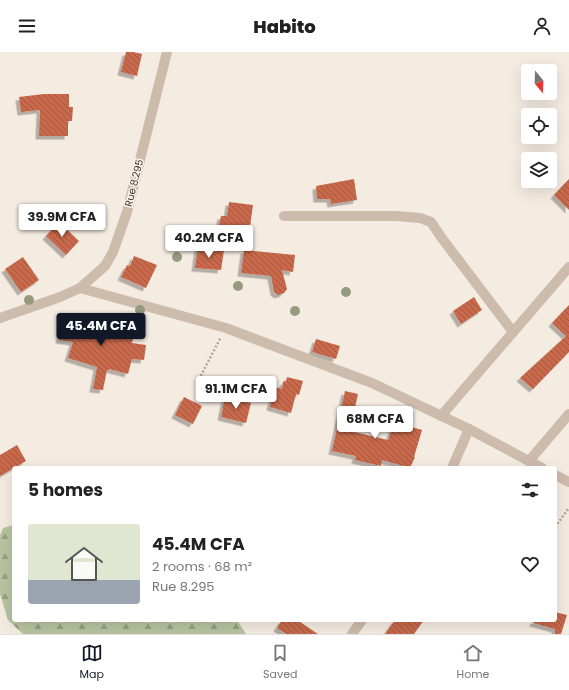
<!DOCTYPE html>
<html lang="en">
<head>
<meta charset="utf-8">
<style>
	:root { --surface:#fff; --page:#f2f2f2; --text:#222; --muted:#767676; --line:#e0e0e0; --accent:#111827 }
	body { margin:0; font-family:Poppins,sans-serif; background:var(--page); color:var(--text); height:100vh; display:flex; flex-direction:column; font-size:15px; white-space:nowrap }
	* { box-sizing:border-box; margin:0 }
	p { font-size:13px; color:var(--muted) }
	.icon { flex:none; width:22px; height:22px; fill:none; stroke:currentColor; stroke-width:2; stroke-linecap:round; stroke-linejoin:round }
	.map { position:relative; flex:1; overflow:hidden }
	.drawer { position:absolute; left:12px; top:414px; width:545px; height:156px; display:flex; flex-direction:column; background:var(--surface); border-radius:4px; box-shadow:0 4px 16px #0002 }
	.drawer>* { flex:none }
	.needle { width:26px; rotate:161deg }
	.controls { position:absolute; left:521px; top:12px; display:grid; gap:8px }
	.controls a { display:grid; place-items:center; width:36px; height:36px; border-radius:4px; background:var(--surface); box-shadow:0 4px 16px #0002; font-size:20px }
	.price { position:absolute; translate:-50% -34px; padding:0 9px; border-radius:4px; background:#fff; color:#222; font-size:13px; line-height:26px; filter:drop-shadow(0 1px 2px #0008) }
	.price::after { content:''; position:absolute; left:50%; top:24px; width:12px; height:9px; margin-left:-6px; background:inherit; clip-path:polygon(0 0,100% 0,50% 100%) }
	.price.active { background:var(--accent); color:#fff }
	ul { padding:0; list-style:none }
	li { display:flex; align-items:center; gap:12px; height:100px; padding:0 16px }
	li span { display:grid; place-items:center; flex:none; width:112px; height:80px; border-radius:4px; color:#555 }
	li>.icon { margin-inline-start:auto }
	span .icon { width:48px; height:48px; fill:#fffc; stroke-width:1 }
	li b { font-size:17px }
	h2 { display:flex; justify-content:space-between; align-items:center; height:48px; padding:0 16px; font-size:17px }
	header { display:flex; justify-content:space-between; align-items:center; height:52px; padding:0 16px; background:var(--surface); font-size:18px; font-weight:800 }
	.menu { display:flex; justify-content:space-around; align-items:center; height:56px; border-top:1px solid var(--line); background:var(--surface); font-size:11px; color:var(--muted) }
	.menu a { display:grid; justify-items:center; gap:2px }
	.menu .active { color:var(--accent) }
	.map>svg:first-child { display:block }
	.forest { fill:url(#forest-firs) }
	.building { fill:url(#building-back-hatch); filter:url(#shadow) }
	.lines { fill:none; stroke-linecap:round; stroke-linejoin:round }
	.path { stroke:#b9a596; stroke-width:2.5; stroke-dasharray:2 2; stroke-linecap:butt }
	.minor { stroke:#cdbbac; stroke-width:10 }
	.tree { fill:#969b7f }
	.labels { text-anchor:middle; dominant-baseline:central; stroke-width:3; stroke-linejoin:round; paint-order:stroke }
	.street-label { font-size:10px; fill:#3b302b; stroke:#fbf5ee }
</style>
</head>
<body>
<header><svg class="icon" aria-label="menu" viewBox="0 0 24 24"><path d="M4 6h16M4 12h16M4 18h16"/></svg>Habito<svg class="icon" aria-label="person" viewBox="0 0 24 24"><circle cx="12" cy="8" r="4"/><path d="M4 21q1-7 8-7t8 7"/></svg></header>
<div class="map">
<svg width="569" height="582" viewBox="0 0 569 582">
	<defs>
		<pattern id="forest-firs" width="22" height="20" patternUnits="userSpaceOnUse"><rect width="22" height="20" fill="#b8c4a0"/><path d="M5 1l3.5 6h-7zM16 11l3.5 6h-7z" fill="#97a083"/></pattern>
		<pattern id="building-back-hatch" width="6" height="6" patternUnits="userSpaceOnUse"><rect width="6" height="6" fill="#c8694b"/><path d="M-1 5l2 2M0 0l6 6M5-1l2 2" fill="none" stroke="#a4573f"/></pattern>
		<filter id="shadow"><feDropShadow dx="-3.5" dy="3.5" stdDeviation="0" flood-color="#0004"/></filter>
	</defs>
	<rect width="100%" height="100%" fill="#f4ebe1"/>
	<path class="forest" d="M14,473v95h223l9,14h-223l-15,-14 -8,-26v-59l3,-7z"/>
	<g class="building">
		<path d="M126,0h7l9,2 -5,22 -16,-4z"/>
		<path d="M44,42h25v13h4l-1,14h-4v15h-29l1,-26 -19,2 -2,-15z"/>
		<path d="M354,127l3,21 -26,4 -1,-5h-13l-1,-13z"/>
		<path d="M569,127v31l-15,-15z"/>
		<path d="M229,150l24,3 -4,29 -31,-3 3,-15h6z"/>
		<path d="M59,170l20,19 -13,14 -20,-19z"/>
		<path d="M198,195l26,3 -3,20 -26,-2z"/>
		<path d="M244,198l51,5 -2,17 -11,-2 5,19 -3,4 -6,2 -4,-3 -3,-16 -30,-3z"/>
		<path d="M134,204l23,9 -11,23 -25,-11 6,-12 3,1z"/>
		<path d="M23,205l16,23 -18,12 -16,-23z"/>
		<path d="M474,245l8,13 -21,14 -8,-13z"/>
		<path d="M569,253v47l-36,37 -13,-11 46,-42 -14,-13z"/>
		<path d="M63,264l25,3v4l31,6v-5l16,3 -3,16 14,2 -2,15 -12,-1 -4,15 -19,-5v1h-2l-4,20 -10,-1 4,-22 -29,-9 5,-16 -14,-2z"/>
		<path d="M316,287l24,7 -4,13 -24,-7z"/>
		<path d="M287,325l16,4 -4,14 -3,-1 -5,19 -21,-6 5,-20 7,2 1,-7 3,-1z"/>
		<path d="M345,339l13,3 -8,37 38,9 7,-18 27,8 -8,27h1l-5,11 -28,-8 -1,6 -26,-6 1,-4 -24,-5z"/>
		<path d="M184,345l18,9 -9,18 -18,-9z"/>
		<path d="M225,345l26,6 -5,20 -25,-6z"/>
		<path d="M17,393l9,16 -26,15v-21z"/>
		<path d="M555,560l12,3 -6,19h-6v-5l-22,-6 1,-3h21z"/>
		<path d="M282,568h15l21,14h-32l-9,-6z"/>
		<path d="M395,568h29l-10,14h-29z"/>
	</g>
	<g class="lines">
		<g class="path">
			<path d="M197,331l24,-46"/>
			<path d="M555,475l14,-19"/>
		</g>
		<g class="minor">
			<path d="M284,164h112l24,2 11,4 10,15 72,95"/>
			<path d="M80,236l146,40 146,55 97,46 73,39"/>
			<path d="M0,266l60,-21 20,-9 25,-22 8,-14 14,-40 40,-160"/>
			<path d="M441,364l128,-149"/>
			<path d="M529,409l40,-47"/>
			<path d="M452,416l17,-39"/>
			<path d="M555,423l14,7"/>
			<path d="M352,582l10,-14"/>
		</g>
	</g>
	<g class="tree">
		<circle cx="177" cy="205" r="5"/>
		<circle cx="238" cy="234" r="5"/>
		<circle cx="346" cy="240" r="5"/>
		<circle cx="29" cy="248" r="5"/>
		<circle cx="140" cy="258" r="5"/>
		<circle cx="295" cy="259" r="5"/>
		<circle cx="138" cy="269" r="5"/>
		<circle cx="387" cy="364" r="5"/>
	</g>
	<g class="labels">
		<g class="street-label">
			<text transform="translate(134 131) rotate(-76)">Rue 8.295</text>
		</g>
	</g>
</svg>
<div class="controls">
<a><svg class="needle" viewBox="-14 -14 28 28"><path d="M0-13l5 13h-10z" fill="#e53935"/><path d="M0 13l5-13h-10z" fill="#767676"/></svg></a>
<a><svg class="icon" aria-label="locate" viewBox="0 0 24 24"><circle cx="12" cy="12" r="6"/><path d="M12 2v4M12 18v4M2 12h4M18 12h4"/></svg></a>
<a><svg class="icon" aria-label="layers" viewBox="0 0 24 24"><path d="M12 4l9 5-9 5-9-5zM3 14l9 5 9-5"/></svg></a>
</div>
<b class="price" style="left:62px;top:186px">39.9M CFA</b>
<b class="price" style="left:209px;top:207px">40.2M CFA</b>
<b class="price active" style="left:101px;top:295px">45.4M CFA</b>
<b class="price" style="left:236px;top:358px">91.1M CFA</b>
<b class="price" style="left:375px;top:388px">68M CFA</b>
<section class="drawer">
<h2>5 homes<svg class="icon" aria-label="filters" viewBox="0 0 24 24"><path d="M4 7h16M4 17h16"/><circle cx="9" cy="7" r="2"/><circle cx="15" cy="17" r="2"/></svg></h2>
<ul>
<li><span style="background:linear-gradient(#dfe7d0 70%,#9aa5b1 0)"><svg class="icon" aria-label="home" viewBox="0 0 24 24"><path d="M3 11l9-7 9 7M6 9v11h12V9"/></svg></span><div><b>45.4M CFA</b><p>2 rooms · 68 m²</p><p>Rue 8.295</p></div><svg class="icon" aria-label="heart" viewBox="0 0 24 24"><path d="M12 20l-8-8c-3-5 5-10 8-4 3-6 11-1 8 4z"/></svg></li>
</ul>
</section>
</div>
<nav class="menu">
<a class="active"><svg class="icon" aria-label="map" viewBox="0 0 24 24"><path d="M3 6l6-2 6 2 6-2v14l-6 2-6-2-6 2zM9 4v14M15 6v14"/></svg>Map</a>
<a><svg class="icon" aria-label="saved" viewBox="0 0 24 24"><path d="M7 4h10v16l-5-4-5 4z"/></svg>Saved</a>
<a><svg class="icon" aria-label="home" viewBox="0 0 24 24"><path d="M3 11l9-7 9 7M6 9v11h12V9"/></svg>Home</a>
</nav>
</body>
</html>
